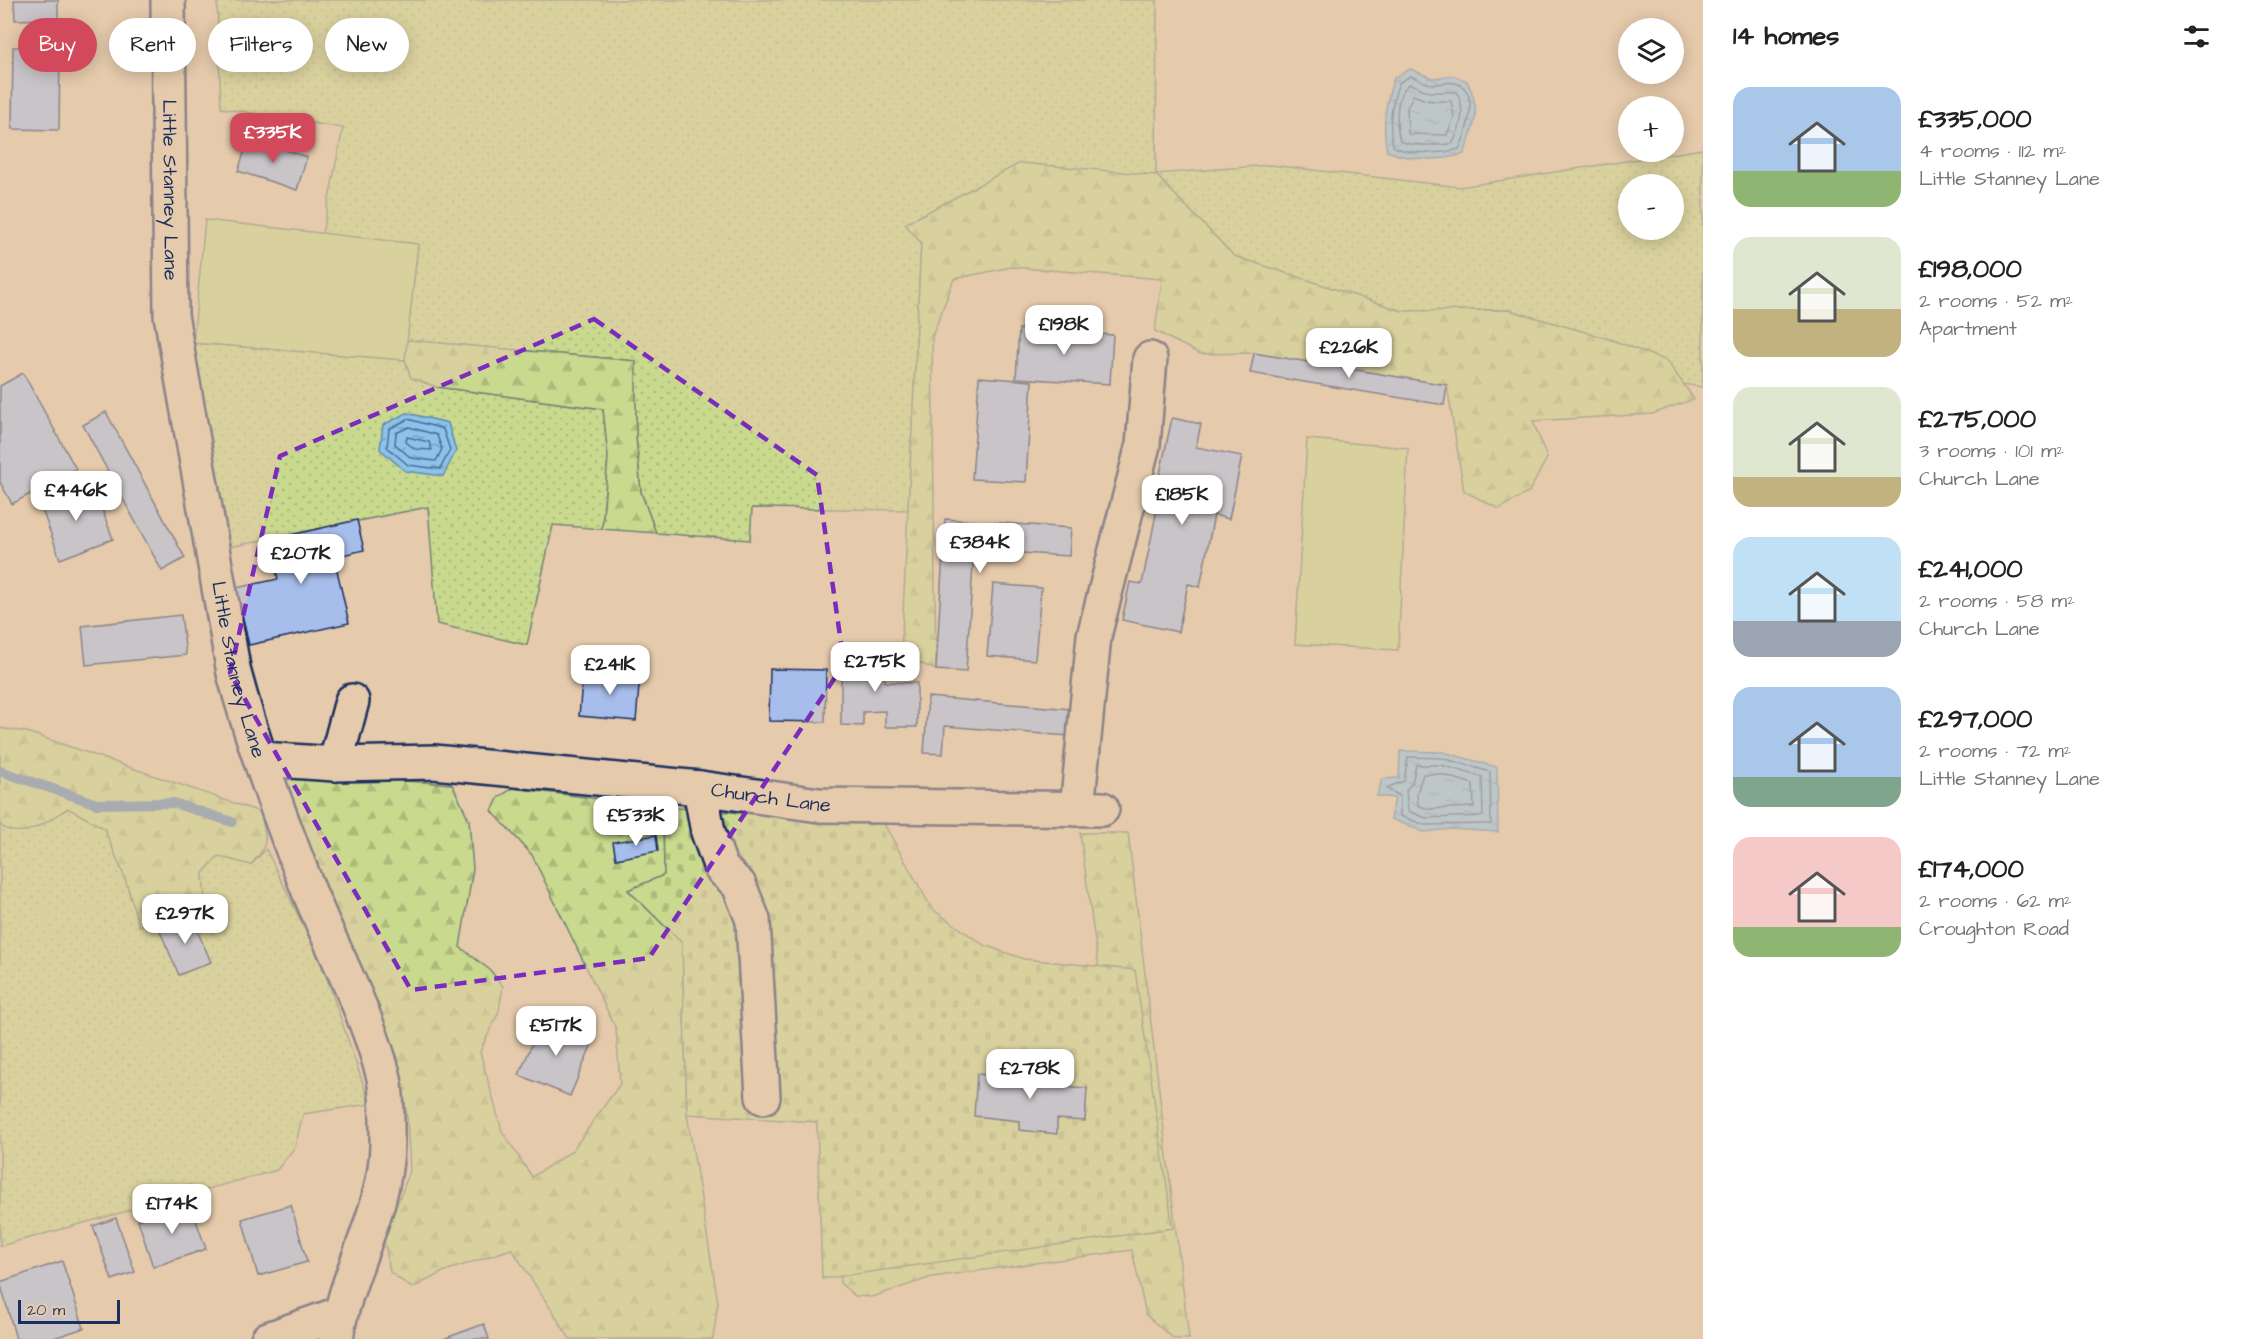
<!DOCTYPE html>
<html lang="en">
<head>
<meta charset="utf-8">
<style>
	:root { --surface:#fff; --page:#f6f6f6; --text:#222; --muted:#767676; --accent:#d1495b }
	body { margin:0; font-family:"Architects Daughter",sans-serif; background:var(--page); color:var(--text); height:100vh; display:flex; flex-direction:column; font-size:22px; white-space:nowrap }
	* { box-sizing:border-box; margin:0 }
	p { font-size:20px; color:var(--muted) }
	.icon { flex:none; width:33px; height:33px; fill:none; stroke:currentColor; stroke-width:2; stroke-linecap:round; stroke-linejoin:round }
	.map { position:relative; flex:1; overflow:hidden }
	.drawer { display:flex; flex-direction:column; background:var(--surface); width:540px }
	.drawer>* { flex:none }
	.banner { position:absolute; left:18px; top:18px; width:570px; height:54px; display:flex; gap:12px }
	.fabs { position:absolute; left:1618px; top:18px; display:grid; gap:12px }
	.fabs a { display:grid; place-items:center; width:66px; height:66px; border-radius:50%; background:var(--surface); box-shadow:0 3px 15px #0003; font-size:30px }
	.scale { position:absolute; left:18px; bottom:15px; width:102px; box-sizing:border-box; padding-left:6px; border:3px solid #1b2f5e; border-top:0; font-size:16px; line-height:21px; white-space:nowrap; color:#1b2f5e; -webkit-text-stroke:4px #e5caac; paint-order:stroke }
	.price { position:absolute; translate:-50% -51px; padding:0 14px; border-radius:12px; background:#fff; color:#222; font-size:20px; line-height:39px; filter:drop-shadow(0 2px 3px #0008) }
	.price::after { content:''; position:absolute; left:50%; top:36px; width:18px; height:14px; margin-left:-9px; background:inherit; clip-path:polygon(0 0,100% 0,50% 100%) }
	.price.selected { background:var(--accent); color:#fff }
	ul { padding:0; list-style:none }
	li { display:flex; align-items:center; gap:18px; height:150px; padding:0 30px }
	li span { display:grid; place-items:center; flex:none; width:168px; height:120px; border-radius:18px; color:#555 }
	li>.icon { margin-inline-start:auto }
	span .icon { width:72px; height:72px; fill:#fffc; stroke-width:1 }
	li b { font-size:26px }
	h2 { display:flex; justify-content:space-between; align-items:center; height:72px; padding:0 30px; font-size:26px }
	.chip { padding:0 21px; border-radius:27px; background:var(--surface); box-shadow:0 3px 15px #0003; font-size:21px; line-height:54px }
	.chip.selected { background:var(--accent); color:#fff }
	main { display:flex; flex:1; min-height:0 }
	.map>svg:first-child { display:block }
	.grass { fill:url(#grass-dots); stroke:#728476; stroke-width:1.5; fill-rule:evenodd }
	.forest { fill:url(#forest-firs); stroke:#728476; stroke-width:1.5 }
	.cemetery { fill:url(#cemetery-stones); stroke:#728476; stroke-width:1.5 }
	.garden { fill:#c9d98d; stroke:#728476; stroke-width:1.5 }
	.water { fill:url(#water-ripples); stroke:#5f88b2; stroke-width:1.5 }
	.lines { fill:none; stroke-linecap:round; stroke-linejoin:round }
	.shore { stroke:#496a96; stroke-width:1.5 }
	.stream { stroke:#5f88b2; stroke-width:10 }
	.building { fill:#a7bdeb; stroke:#1b2f5e; stroke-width:1.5 }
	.minor-casing { stroke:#1b2f5e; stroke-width:38 }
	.minor { stroke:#e5caac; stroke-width:33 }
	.marked { fill:none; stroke:#7b2cbf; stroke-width:4.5; stroke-dasharray:12 8; stroke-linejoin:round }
	.labels { text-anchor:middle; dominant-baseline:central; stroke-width:6; stroke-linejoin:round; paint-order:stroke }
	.street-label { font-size:20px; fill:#1b2f5e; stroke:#e5caac }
</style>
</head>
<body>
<main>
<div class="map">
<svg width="1703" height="1339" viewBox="0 0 1703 1339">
	<defs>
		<pattern id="grass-dots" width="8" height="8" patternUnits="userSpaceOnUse" patternTransform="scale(1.5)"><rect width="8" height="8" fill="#c9d98d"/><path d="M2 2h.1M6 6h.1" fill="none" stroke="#acbb7c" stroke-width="1.8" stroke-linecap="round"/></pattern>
		<pattern id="forest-firs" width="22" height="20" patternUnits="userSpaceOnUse" patternTransform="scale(1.5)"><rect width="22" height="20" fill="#c9d98d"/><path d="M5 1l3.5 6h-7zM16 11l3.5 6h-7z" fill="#acbb7c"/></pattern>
		<pattern id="cemetery-stones" width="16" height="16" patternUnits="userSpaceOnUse" patternTransform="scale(1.5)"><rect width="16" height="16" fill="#c9d98d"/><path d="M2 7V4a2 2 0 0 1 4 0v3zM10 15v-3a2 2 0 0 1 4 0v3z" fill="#acbb7c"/></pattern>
		<pattern id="water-ripples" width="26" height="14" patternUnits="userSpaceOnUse" patternTransform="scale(1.5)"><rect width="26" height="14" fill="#8dc3ea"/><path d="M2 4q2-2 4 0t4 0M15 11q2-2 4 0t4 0" fill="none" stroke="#729fc1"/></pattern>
	</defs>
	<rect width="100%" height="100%" fill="#e5caac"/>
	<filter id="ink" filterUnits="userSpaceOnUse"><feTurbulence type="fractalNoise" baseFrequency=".0167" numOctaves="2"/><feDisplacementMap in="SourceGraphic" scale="12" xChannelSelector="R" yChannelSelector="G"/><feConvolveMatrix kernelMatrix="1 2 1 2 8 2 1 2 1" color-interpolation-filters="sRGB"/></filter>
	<g filter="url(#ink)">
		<g class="grass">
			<path d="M217,0h940l-1,174 114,-9 190,22 243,-38v238l-21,-3 -15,-23 -58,-22 -100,-29 -107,1 -168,-55 -78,-81 -235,68 -13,267 -156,-2 -2,32 -94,-7 -15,-41 -5,-55 -1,-76 -228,-21 11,-95 -96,-11 21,-106 -122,-20zM1629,184h45v46h-45z"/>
			<path d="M193,343l212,17 6,18 26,9 166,22 5,48 -6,72 -49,-4 -26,120 -90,-21 -9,-117 -209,42z"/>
			<path d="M68,808l36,20 21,50 14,48 64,-53 15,-17 33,9 15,-16 57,118 47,137 -67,10 -8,33 -18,23 -277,76v-421c23,17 49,-5 68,-17z"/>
		</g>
		<g class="forest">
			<path d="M1020,163l136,12 78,81 168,55 107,-1 100,29 58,22 27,38 -42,15 -119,7 14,37 -18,34 -30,17 -35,-18 -17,-106 -193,-32 -54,1 -45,-23 7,-52 -151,-12 -57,12 -22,58 4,333 -35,-15 20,-412 -16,-19z"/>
			<path d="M407,340l229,21v76l5,55 15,41 -54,-4 6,-72 -5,-48 -166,-22 -26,-9 -6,-18z"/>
			<path d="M0,728l27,4 233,80c7,27 10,32 -9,53l-33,-9 -15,17 2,30 -66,23 -14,-48 -21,-50 -36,-20c-19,12 -45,35 -68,17z"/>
			<path d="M279,773l173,11 17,36 4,49 -13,78 30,23 13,16 -4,25 -19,41 22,79 30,46 40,-26 48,-67 -4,-55 -84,-174 -40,-44 7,-14 14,-9 150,19 1,68 -36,15 54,53 5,171 31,188 -5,37h-143l-58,-90 -67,22 -33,17 -22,-16 -6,-33 26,-68 -3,-55 -9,-58z"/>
			<path d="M1080,833h48l61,506h-15l-28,-24 -14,-65 -200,27 -60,20 -17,-1 -15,-13v-28l291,-52z"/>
		</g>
		<path class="cemetery" d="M663,807l221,17 48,85 52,36 40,14 111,11 38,258 -351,51 -5,-157 -130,-8 -5,-171 -54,-53 36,-15z"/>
		<g class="garden">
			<path d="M205,220l213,24 -13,116 -212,-17z"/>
			<path d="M1307,439l101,9 -10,202 -103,-6z"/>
		</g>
		<g class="water">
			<path d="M1410,69l22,9 23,-2 12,5c15,30 8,43 -3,73 -24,7 -53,7 -77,-3 -5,-27 -2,-47 7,-73z"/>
			<path d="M407,413l41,10 8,28 -13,25 -38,-5 -25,-22 3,-24z"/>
			<path d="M1400,751l43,1 54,15 1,65 -47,-3 -27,3 -33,-13 4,-21 -18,-2 5,-17 17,-1z"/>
		</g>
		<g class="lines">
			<g class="shore">
				<path d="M1410,76c7,2 14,7 22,8 7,1 16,-3 23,-1 26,6 12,51 4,66 -17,5 -51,6 -66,-3 -5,-23 -2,-41 6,-63z"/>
				<path d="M1410,84l20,8h27c9,18 4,34 -4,51 -10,3 -44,3 -53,-2 -4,-15 -6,-48 10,-57z"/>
				<path d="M1413,95l16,6h22l3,16 -7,18 -39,-1 -1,-26z"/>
				<path d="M408,419l35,10 7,21 -10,19 -32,-4 -21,-18 2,-18z"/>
				<path d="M409,427l28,8 5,14 -6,12 -25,-3 -16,-14 1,-11z"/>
				<path d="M407,437l22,5 3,8 -17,-1 -9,-7z"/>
				<path d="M1408,757l35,1 47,14 1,52 -66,1 -25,-9v-20l-14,-8 18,-7z"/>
				<path d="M1416,765h25l41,12 1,39 -57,2 -18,-7 -2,-21 6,-7z"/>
				<path d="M1423,774h17l33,10 1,23 -46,2 -10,-4 -1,-12z"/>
			</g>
			<path class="stream" d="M0,771l97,33 77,-1 58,19"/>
		</g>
		<g class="building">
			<path d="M14,0h44v19l-43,1z"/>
			<path d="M13,47h47l-1,83 -47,-1z"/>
			<path d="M249,138l58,19 -10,33 -59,-19z"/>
			<path d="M1019,329l94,6 -3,49 -94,-6z"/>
			<path d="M1254,353l193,32 -3,20 -194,-32z"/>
			<path d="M23,373l53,96 -64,35 -12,-22v-96z"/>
			<path d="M979,377l53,4 -6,101 -54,-3z"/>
			<path d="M106,412l79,146 -23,13 -79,-146z"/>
			<path d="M1172,418l29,6 -5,23 46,9 -13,63 -15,-4 -14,72 -12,-3 -10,48 -56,-12 8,-38 12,2 20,-100 -4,-1z"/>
			<path d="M93,485l20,54 -53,20 -20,-55z"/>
			<path d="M945,519l126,9 -2,28 -95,-6 -8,122 -30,-2z"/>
			<path d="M357,520l7,30 -30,7 15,66 -100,22 -13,-57 42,-9 -9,-39z"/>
			<path d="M993,584l48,4 -6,72 -48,-4z"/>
			<path d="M181,615l5,40 -100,10 -4,-39z"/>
			<path d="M841,654l44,1v27l32,1v44h-32v-16l-22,1v14l-22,-1z"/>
			<path d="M770,669l56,1 -1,52 -56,-1z"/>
			<path d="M583,671l57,4 -4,46 -57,-5z"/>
			<path d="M928,697l143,12 -2,27 -124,-10 -2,28 -19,-1z"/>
			<path d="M656,835l2,16 -42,8 -3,-17z"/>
			<path d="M191,916l20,46 -32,13 -20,-46z"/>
			<path d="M543,1018l51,21 -24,57 -51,-21z"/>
			<path d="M1027,1067l34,2 -2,17 28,2 -2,33 -28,-2v15l-38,-4v-9l-45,-5 3,-42 49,4z"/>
			<path d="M190,1203l16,46 -53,18 -15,-47z"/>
			<path d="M291,1205l16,57 -49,14 -16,-57z"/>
			<path d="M116,1218l19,54 -23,8 -19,-54z"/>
			<path d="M62,1261l22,67 -33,11h-35l-16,-57z"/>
			<path d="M484,1324l5,15h-46z"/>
		</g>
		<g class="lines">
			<g class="minor-casing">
				<g id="minor">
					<path id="s1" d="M168,0l3,315 63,358c19,71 45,142 72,211 25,63 59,123 77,190 5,18 4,53 4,72 -2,69 -42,127 -51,193"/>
					<path id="s2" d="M261,759l74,5 99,-2 266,26 119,17 283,4"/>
					<path d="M335,764l17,-63"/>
					<path d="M700,788l8,44 13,36 18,17 14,35 10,177"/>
					<path d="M1077,809l17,-173 49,-191 7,-86"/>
					<path d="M268,1339l71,-25"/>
				</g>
			</g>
			<use href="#minor" class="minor"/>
		</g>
	</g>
	<path d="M0 0H1703V1339H0ZM594,319l223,156 27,189 -195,294 -238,32 -181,-317 50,-217z" fill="#e5caac" fill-opacity=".55" fill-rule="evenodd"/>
	<path class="marked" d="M594,319l223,156 27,189 -195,294 -238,32 -181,-317 50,-217z"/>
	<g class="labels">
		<g class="street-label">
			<text stroke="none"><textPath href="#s1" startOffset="190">Little Stanney Lane</textPath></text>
			<text stroke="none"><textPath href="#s1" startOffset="676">Little Stanney Lane</textPath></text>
			<text stroke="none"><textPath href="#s2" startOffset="512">Church Lane</textPath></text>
		</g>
	</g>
</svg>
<div class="fabs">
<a><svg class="icon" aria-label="layers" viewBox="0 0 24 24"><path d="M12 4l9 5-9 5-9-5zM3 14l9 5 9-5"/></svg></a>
<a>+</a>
<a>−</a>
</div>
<div class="scale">20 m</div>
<b class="price selected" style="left:273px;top:164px">£335K</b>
<b class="price" style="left:1064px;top:356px">£198K</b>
<b class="price" style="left:1349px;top:379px">£226K</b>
<b class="price" style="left:76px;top:522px">£446K</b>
<b class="price" style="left:1182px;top:526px">£185K</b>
<b class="price" style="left:980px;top:574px">£384K</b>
<b class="price" style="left:301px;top:585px">£207K</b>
<b class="price" style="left:875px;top:693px">£275K</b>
<b class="price" style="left:610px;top:696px">£241K</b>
<b class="price" style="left:636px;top:847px">£533K</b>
<b class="price" style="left:185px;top:945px">£297K</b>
<b class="price" style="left:556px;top:1057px">£517K</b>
<b class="price" style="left:1030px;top:1100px">£278K</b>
<b class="price" style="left:172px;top:1235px">£174K</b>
<div class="banner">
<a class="chip selected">Buy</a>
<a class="chip">Rent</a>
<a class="chip">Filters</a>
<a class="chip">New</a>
</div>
</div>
<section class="drawer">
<h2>14 homes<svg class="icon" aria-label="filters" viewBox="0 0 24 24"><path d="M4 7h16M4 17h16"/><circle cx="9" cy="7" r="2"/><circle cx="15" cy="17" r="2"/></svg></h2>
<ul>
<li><span style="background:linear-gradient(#a9c7e8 70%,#8fb573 0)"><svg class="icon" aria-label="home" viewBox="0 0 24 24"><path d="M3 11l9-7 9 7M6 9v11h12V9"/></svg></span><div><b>£335,000</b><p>4 rooms · 112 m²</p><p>Little Stanney Lane</p></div></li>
<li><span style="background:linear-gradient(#dfe7d0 60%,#c2b280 0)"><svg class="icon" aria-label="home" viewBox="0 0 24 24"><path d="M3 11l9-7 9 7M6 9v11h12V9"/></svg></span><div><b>£198,000</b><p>2 rooms · 52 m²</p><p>Apartment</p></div></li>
<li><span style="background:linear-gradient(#dfe7d0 75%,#c2b280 0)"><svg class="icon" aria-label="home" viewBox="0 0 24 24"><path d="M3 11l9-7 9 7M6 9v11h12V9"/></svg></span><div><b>£275,000</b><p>3 rooms · 101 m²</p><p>Church Lane</p></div></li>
<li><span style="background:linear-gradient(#bfe0f5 70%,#9aa5b1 0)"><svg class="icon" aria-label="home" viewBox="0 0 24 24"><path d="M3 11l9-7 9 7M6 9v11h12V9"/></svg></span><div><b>£241,000</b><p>2 rooms · 58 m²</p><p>Church Lane</p></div></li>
<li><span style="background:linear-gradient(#a9c7e8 75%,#7fa58c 0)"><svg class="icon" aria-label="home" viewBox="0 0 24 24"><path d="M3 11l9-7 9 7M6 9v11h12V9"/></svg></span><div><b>£297,000</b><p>2 rooms · 72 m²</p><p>Little Stanney Lane</p></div></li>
<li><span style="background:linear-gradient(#f6c9c9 75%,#8fb573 0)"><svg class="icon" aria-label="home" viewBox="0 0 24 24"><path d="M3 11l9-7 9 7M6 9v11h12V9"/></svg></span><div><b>£174,000</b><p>2 rooms · 62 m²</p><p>Croughton Road</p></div></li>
</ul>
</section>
</main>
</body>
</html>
